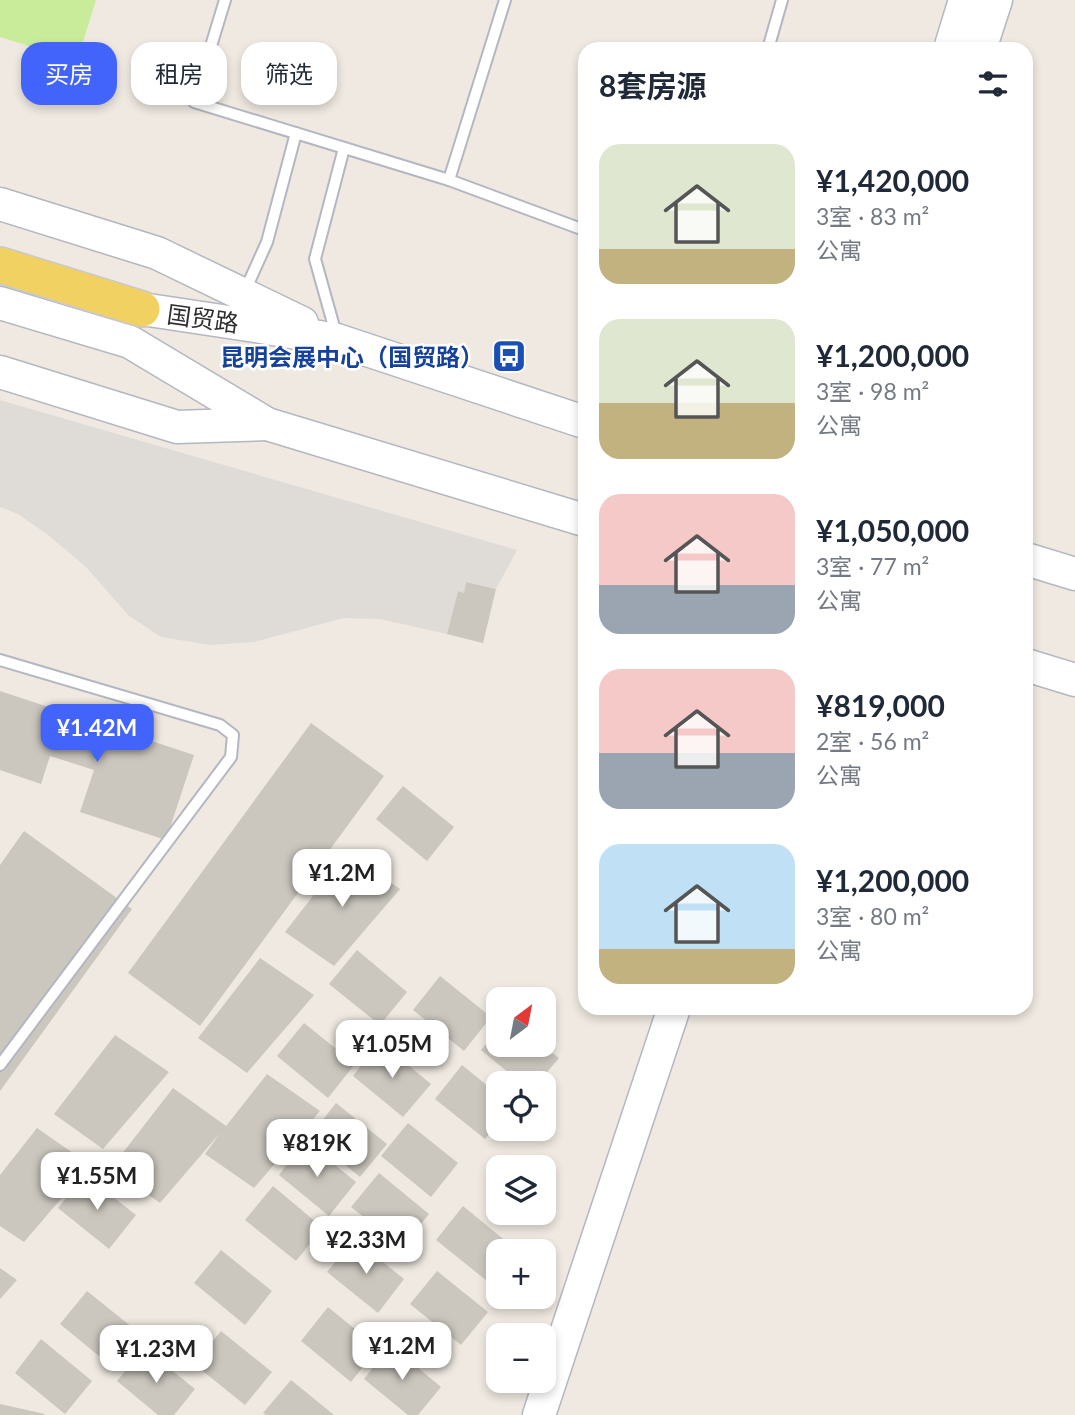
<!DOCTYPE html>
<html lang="zh">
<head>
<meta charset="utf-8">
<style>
	:root { --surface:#fff; --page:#f6f6f7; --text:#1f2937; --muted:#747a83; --accent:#4264fb }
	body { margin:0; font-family:Lato,"Noto Sans SC",sans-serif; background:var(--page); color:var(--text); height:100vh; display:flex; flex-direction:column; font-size:26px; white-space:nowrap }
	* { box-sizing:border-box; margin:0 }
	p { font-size:23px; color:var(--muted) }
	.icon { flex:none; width:38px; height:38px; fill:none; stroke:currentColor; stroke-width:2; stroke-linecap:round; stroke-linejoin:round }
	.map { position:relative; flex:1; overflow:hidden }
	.side { position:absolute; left:578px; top:42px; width:455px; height:973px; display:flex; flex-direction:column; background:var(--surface); border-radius:21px; box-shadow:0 4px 10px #0003 }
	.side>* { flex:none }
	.guide { position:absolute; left:21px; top:42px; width:452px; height:63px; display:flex; gap:14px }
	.needle { width:46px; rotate:32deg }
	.tools { position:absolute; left:486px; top:987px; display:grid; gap:14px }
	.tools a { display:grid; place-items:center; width:70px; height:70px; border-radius:14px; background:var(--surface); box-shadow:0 4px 10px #0003; font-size:35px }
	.price { position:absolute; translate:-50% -60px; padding:0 16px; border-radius:14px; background:#fff; color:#222; font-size:23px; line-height:46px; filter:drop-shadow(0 2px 4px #0008) }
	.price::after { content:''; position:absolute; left:50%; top:42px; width:21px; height:16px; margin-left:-10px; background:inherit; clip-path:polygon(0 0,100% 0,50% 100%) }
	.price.selected { background:var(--accent); color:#fff }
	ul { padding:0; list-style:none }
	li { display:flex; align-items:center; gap:21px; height:175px; padding:0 21px }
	li span { display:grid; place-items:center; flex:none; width:196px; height:140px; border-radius:21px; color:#555 }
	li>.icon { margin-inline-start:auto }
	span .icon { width:84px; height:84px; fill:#fffc; stroke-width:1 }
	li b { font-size:30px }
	h2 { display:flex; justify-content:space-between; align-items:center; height:84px; padding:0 21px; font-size:30px }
	.pill { padding:0 24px; border-radius:21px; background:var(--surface); box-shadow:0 4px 10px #0003; font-size:24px; line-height:63px }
	.pill.selected { background:var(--accent); color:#fff }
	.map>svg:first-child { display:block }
	.pitch { fill:#c9ec9a }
	.plaza { fill:#dfdcd8 }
	.building { fill:#cbc7bf }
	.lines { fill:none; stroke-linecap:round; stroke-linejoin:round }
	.lane-casing { stroke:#b4b7c1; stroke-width:14 }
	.secondary-casing { stroke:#b4b7c1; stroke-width:35 }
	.primary-casing { stroke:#c9c9c9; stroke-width:38 }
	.lane { stroke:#fff; stroke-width:10 }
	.secondary { stroke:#fff; stroke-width:32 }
	.primary { stroke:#f2d163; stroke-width:35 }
	.labels { text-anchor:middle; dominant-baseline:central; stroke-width:5; stroke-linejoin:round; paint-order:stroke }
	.street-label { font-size:24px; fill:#2e2e2e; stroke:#fff }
	.transit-label { font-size:24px; font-weight:bold; fill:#164399; stroke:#fff; text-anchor:end }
</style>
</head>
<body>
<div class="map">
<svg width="1075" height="1415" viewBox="0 0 1075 1415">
	<rect width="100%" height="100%" fill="#efe9e1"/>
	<path class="pitch" d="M0,0h96l-19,61 -77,-24z"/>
	<path class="plaza" d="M0,400l517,150 -21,39 -30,-7 -2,11 -6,-2 -11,43 -67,-15 -36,-1 -90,24 -44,3 -49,-8 -33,-22 -42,-48 -38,-32 -30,-21 -18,-7z"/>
	<g class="building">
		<path d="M466,582l30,7 -13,54 -36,-9 11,-43 6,2z"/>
		<path d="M0,691l194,64 -28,85 -86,-28 14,-42 -44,-14 -9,28 -41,-14z"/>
		<path d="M311,723l73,53 -184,250 -72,-53z"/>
		<path d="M403,786l51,41 -27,34 -51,-42z"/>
		<path d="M24,831l108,78 -132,182v-226z"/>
		<path d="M347,852l53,37 -66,77 -49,-34z"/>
		<path d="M357,950l50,42 -27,33 -51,-41z"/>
		<path d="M260,958l54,37 -67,78 -49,-35z"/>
		<path d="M440,976l51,41 -27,34 -51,-41z"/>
		<path d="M304,1023l51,41 -27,34 -51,-42z"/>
		<path d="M499,1028v17h43l17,13 -21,25h-17l-40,-33z"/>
		<path d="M115,1035l54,37 -66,77 -49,-35z"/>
		<path d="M380,1042l51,42 -28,33 -50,-41z"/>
		<path d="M462,1065l37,30v28l-14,16 -50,-40z"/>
		<path d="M267,1074l53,37 -66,77 -49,-34 15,-21 -60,70 -49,-35 62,-80 53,38z"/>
		<path d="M336,1103l51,41 -27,33 -50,-41z"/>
		<path d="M408,1123l50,40 -27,34 -50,-41z"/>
		<path d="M37,1128l53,37 -66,77 -24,-16v-51z"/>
		<path d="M305,1141l51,41 -27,34 -50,-41z"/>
		<path d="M379,1173l50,41 -27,33 -51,-40z"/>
		<path d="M85,1175l51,40 -27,34 -51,-41z"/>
		<path d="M273,1186l50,42 -27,33 -51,-41z"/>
		<path d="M463,1206l50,41 -3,4h-11v14l-12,16 -51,-41z"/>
		<path d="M354,1239l50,40 -26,34 -51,-41z"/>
		<path d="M221,1250l51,41 -27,34 -51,-42z"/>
		<path d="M0,1268l17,12 -17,19z"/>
		<path d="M437,1271l51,41 -27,33 -51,-41z"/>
		<path d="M87,1291l51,41 -28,33 -50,-41z"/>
		<path d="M328,1307l50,41 -27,34 -50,-41z"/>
		<path d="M221,1331l51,41 -27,33 -51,-41z"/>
		<path d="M41,1339l51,42 -27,33 -50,-41z"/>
		<path d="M391,1345l50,42 -23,28h-10l-44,-36z"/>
		<path d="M144,1348l51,41 -21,26h-16l-41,-34z"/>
		<path d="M291,1380l43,35h-68l-3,-2z"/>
		<path d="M0,1404l45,10 -1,1h-44z"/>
	</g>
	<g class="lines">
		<g class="lane-casing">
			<g id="lane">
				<path d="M225,0l-31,102 255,78 135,50"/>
				<path d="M768,49l14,-49"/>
				<path d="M449,180l56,-180"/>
				<path d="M244,293l23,-51 29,-109"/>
				<path d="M336,334l-21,-75 29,-111"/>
				<path d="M0,660l220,65 13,10 -2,22 -231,308"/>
			</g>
		</g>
		<g class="secondary-casing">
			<g id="secondary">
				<path d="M950,49l15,-49"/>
				<path d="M980,49l16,-49"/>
				<path d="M0,204l157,49 145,70"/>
				<path d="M0,303l130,39 137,82 317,96"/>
				<path d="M142,309l113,17 82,14 247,82"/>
				<path d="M0,372l177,55 90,-3"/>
				<path d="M1026,559l49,15"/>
				<path d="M1026,665l49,15"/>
				<path d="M539,1415l135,-407"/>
			</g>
		</g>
		<g class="primary-casing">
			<path id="primary" d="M0,265l142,44"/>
		</g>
		<use href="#lane" class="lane"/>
		<use href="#secondary" class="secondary"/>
		<use href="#primary" class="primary"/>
	</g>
	<defs>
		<g id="bus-square" transform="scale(1.75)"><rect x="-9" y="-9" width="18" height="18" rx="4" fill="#1a4fb4" stroke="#fff"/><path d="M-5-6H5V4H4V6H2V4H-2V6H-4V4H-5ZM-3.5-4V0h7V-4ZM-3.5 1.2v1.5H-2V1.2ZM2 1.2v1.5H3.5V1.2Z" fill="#fff"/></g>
	</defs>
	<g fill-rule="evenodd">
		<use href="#bus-square" x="509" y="356"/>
	</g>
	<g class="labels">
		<g class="street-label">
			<text transform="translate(203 318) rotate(8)">国贸路</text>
		</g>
		<g class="transit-label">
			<text x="484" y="356">昆明会展中心（国贸路）</text>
		</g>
	</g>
</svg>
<div class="tools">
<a><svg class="needle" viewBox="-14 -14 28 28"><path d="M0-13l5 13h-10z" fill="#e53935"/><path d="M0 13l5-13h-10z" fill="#747a83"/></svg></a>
<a><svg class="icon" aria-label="locate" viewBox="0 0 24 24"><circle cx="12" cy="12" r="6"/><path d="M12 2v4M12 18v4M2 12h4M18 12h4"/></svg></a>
<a><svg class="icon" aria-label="layers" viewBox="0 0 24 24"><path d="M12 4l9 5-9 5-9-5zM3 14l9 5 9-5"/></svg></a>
<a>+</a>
<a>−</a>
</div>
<b class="price selected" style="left:97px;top:764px">¥1.42M</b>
<b class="price" style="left:342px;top:909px">¥1.2M</b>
<b class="price" style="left:392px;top:1080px">¥1.05M</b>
<b class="price" style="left:317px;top:1179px">¥819K</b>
<b class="price" style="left:97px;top:1212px">¥1.55M</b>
<b class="price" style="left:366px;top:1276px">¥2.33M</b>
<b class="price" style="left:402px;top:1382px">¥1.2M</b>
<b class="price" style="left:156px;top:1385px">¥1.23M</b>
<div class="guide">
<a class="pill selected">买房</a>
<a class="pill">租房</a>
<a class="pill">筛选</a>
</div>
<section class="side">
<h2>8套房源<svg class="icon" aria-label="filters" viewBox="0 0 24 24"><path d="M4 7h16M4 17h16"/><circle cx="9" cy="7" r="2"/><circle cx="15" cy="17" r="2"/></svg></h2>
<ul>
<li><span style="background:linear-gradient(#dfe7d0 75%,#c2b280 0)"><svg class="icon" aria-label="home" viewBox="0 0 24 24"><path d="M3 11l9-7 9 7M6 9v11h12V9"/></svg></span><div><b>¥1,420,000</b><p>3室 · 83 m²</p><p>公寓</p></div></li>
<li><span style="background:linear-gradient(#dfe7d0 60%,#c2b280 0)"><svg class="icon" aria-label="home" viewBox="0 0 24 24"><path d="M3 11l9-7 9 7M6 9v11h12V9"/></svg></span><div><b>¥1,200,000</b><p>3室 · 98 m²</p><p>公寓</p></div></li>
<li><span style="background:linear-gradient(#f6c9c9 65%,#9aa5b1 0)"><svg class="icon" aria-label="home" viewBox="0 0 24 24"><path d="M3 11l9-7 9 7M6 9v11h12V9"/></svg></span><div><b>¥1,050,000</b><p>3室 · 77 m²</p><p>公寓</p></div></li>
<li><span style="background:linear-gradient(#f6c9c9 60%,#9aa5b1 0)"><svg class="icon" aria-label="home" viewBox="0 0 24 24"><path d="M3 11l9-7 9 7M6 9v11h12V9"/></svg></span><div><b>¥819,000</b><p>2室 · 56 m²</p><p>公寓</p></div></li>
<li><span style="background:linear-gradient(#bfe0f5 75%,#c2b280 0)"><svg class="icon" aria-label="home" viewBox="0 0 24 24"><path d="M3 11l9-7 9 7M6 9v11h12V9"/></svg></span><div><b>¥1,200,000</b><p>3室 · 80 m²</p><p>公寓</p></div></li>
</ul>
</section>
</div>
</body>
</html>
